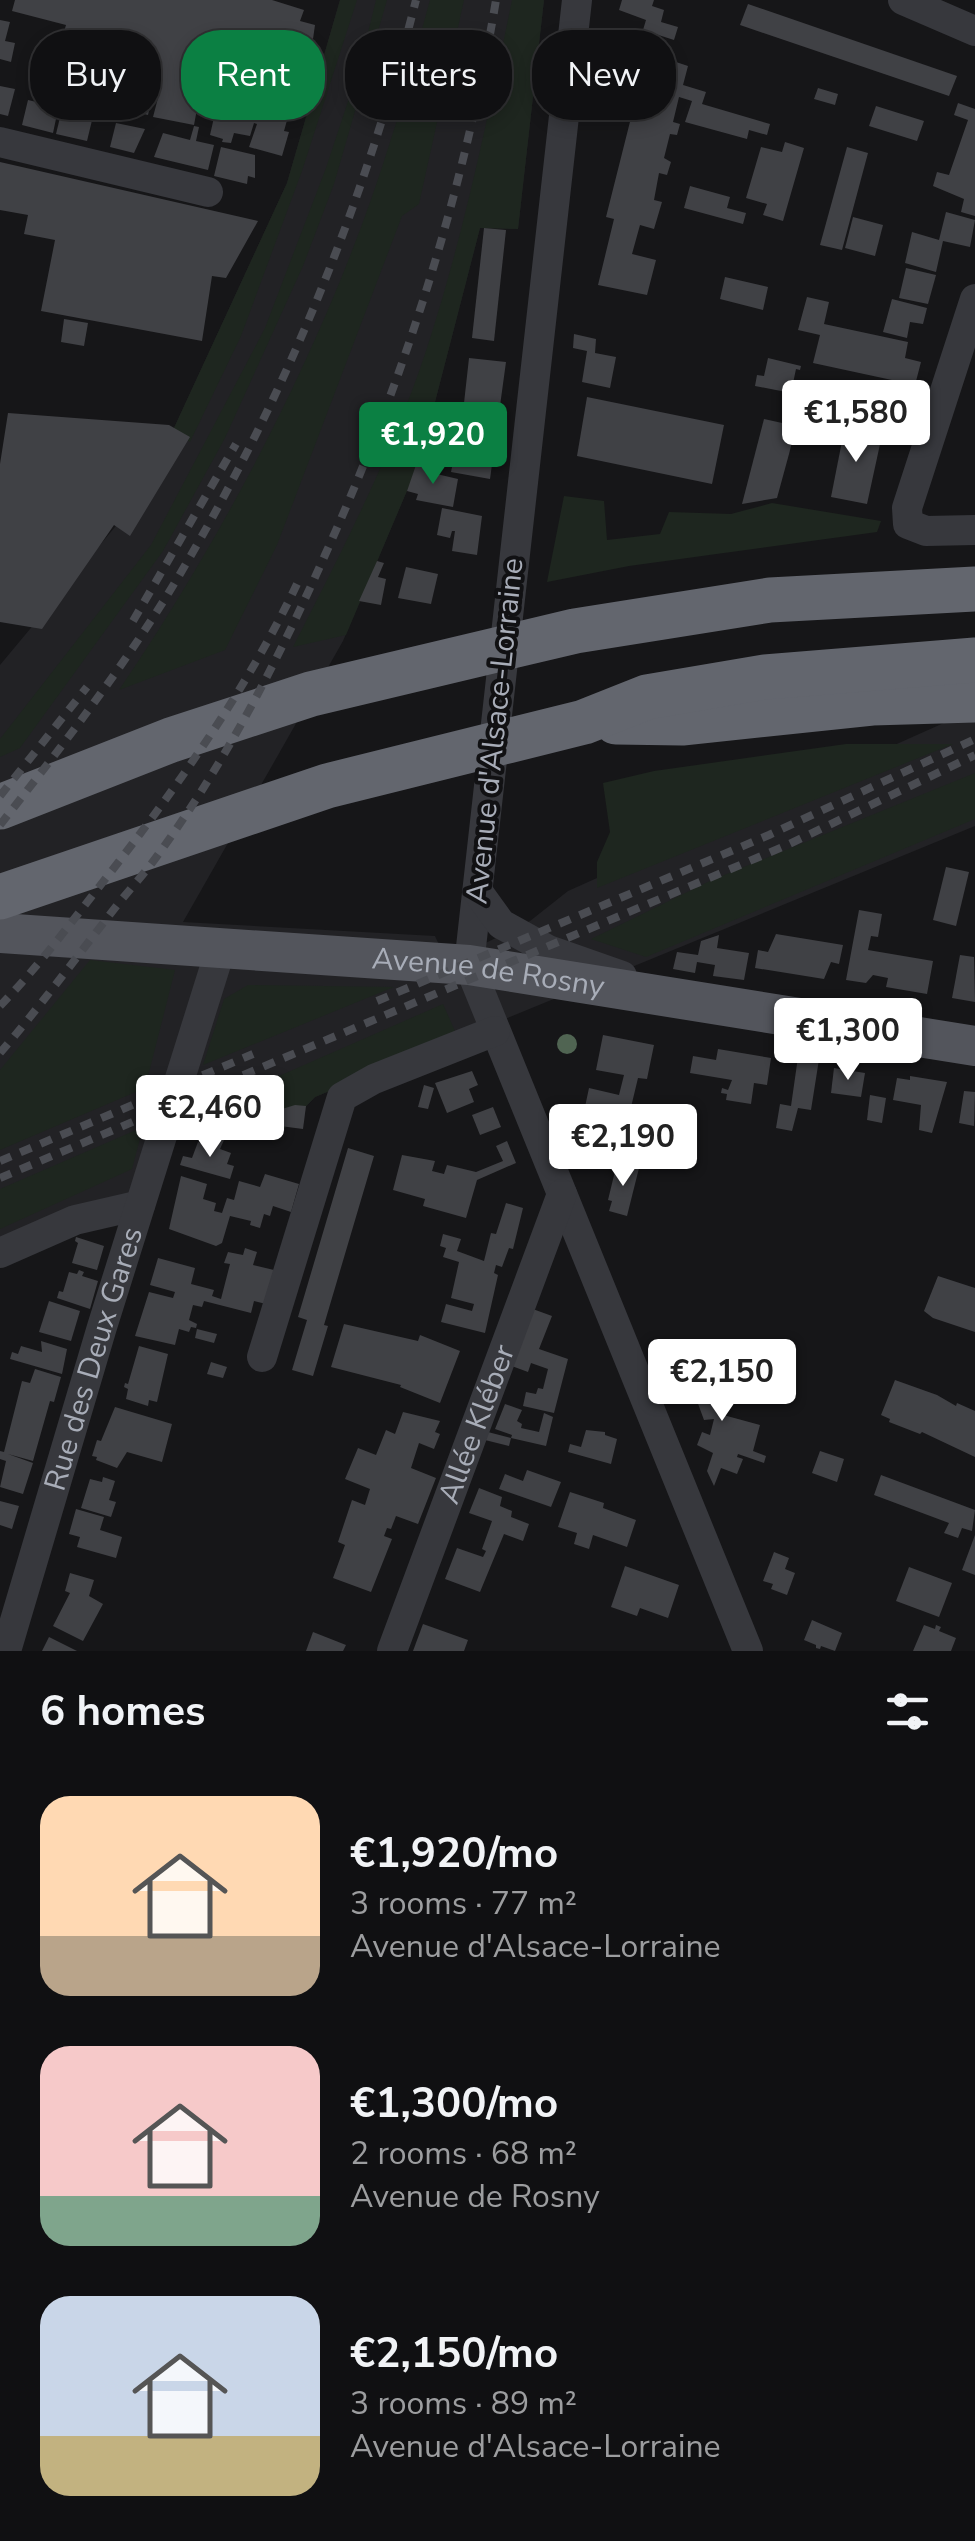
<!DOCTYPE html>
<html lang="en">
<head>
<meta charset="utf-8">
<style>
	:root { --surface:#101012; --page:#19191b; --text:#f1f3f6; --muted:#9c9d9f; --line:#303032; --accent:#0b8043 }
	body { margin:0; font-family:"Nunito Sans",sans-serif; background:var(--page); color:var(--text); height:100vh; display:flex; flex-direction:column; font-size:38px; white-space:nowrap }
	* { box-sizing:border-box; margin:0 }
	p { font-size:32px; color:var(--muted) }
	.icon { flex:none; width:55px; height:55px; fill:none; stroke:currentColor; stroke-width:2; stroke-linecap:round; stroke-linejoin:round }
	.map { position:relative; height:1651px; overflow:hidden }
	.sheet { display:flex; flex-direction:column; background:var(--surface); flex:1 }
	.sheet>* { flex:none }
	.hud { position:absolute; left:30px; top:30px; width:915px; height:90px; display:flex; gap:20px }
	.price { position:absolute; translate:-50% -85px; padding:0 22px; border-radius:10px; background:#fff; color:#222; font-size:32px; line-height:65px; filter:drop-shadow(0 2px 5px #0008) }
	.price::after { content:''; position:absolute; left:50%; top:60px; width:30px; height:22px; margin-left:-15px; background:inherit; clip-path:polygon(0 0,100% 0,50% 100%) }
	.price.selected { background:var(--accent); color:#fff }
	ul { padding:0; list-style:none }
	li { display:flex; align-items:center; gap:30px; height:250px; padding:0 40px }
	li span { display:grid; place-items:center; flex:none; width:280px; height:200px; border-radius:30px; color:#555 }
	li>.icon { margin-inline-start:auto }
	span .icon { width:120px; height:120px; fill:#fffc; stroke-width:1 }
	li b { font-size:42px }
	h2 { display:flex; justify-content:space-between; align-items:center; height:120px; padding:0 40px; font-size:42px }
	.tag { padding:0 35px; border-radius:40px; background:var(--surface); box-shadow:0 5px 15px #0003,0 0 0 2px var(--line); font-size:35px; line-height:90px }
	.tag.selected { background:var(--accent); color:#fff }
	.map>svg:first-child { display:block }
	.built { fill:#222225 }
	.green { fill:#1e261f }
	.building { fill:#404145 }
	.lines { fill:none; stroke-linecap:round; stroke-linejoin:round }
	.minor { stroke:#37383d; stroke-width:30 }
	.major { stroke:#53555c; stroke-width:40 }
	.highway { stroke:#63666e; stroke-width:45 }
	.rail { stroke:#4a4c52; stroke-width:8; stroke-dasharray:12 10; stroke-linecap:butt }
	.tree { fill:#506452 }
	.labels { text-anchor:middle; dominant-baseline:central; stroke-width:8; stroke-linejoin:round; paint-order:stroke }
	.street-label { font-size:30px; fill:#a8adb8; stroke:#111113 }
</style>
</head>
<body>
<div class="map">
<svg width="975" height="1651" viewBox="0 0 975 1651">
	<rect width="100%" height="100%" fill="#161618"/>
	<path class="built" d="M340,0h204l-26,229 -38,-1 -60,232 -77,181 -160,281 252,14 12,26 83,-41 38,-30 407,-182v117l-660,271 -30,31 -106,-18 -26,70 -153,82v-597l145,-174 142,-308z"/>
	<g class="green">
		<path d="M340,0h17l-55,171 -61,165 -51,106 -17,-12 114,-247z"/>
		<path d="M376,0h11l-53,184 -31,82 -78,172 -62,113 -143,197 -20,9v-18l151,-194 114,-217 61,-160 34,-103z"/>
		<path d="M430,0h34l-45,204 -17,12 -125,329 -52,105 -106,40c111,-163 214,-362 272,-551 15,-45 26,-93 39,-139z"/>
		<path d="M512,0h32l-26,229 -38,-1 -60,232 -74,175 -53,12c50,-98 100,-195 134,-299 37,-114 61,-231 85,-348z"/>
		<path d="M564,496l40,5 3,39 53,-6 9,-22 62,2 41,-11 109,18 -4,11 -248,34 -82,16z"/>
		<path d="M846,744h107l-356,144v-26l13,-30 -7,-49 51,-12z"/>
		<path d="M975,773v46l-329,138 -55,-18 121,-59z"/>
		<path d="M90,960l85,10 -30,118 -145,62v-80z"/>
		<path d="M248,985l146,2 -191,78 21,-66z"/>
		<path d="M443,1004l15,34 -143,59 -30,31 -90,-15z"/>
		<path d="M143,1127l-11,42 -132,60v-40z"/>
	</g>
	<g class="building">
		<path d="M15,0h257l32,10 -4,11 15,4 -2,14 -3,-1 -26,93 5,1 -7,24 -33,-9 8,-23 -3,-1 -4,13 -16,-3 -3,10 -9,-1 1,-3 -13,-4 5,-22 -18,-4 -3,16 -41,-8 5,-19 -6,-1 -4,18 -29,-7 -1,6 -16,-4 7,-24 -57,-14 14,-47 -54,-14z"/>
		<path d="M622,0h32l-2,6 12,4 -3,12 17,5 -4,13 -31,-10 3,-10 -27,-10z"/>
		<path d="M748,4l209,72 -8,20 -209,-71z"/>
		<path d="M0,20l10,2 -5,19 10,2 -4,19 -11,-3z"/>
		<path d="M644,45l31,10 -2,6 15,5 -5,19 23,7 -4,12 68,20 -3,11 -18,-5 -2,9 -62,-17 7,-21 -13,-4 -6,25 7,2 -3,11 -7,-1 -6,24 7,4 -4,13 -8,-2 -5,27 8,2 -8,27 -14,-4 -8,29 24,6 -9,35 -49,-10 16,-66 -8,-2 33,-131 -9,-3z"/>
		<path d="M0,86l15,3 -7,27 -8,-2z"/>
		<path d="M818,88l20,6 -3,11 -21,-6z"/>
		<path d="M55,99l5,1 -7,33 -31,-8 6,-25 25,6z"/>
		<path d="M958,103l17,6v107l-14,-4 3,-13 -31,-13 4,-14 12,3 19,-55 -14,-5z"/>
		<path d="M63,105l31,7 -7,29 -31,-7z"/>
		<path d="M876,106l48,15 -7,20 -48,-15z"/>
		<path d="M116,123l29,6 -11,24 -24,-6z"/>
		<path d="M194,126l5,1 -3,14 18,4 -6,25 -54,-13 9,-24 27,7z"/>
		<path d="M785,142l19,6 -21,73 -20,-6 4,-11 -21,-6 15,-51 21,5z"/>
		<path d="M221,147l34,8v23l-7,-2 -1,8 -33,-8z"/>
		<path d="M847,147l21,6 -26,97 -22,-5z"/>
		<path d="M0,162l258,59 -32,57 -14,-2 -10,65 -161,-30 14,-71 -31,-6 4,-19 -28,-5z"/>
		<path d="M690,186l40,11 -3,11 19,5 -3,11 -59,-16z"/>
		<path d="M946,212l29,8 -5,27 -27,-6 -7,31 -31,-9 7,-31 27,8z"/>
		<path d="M853,217l30,8 -8,31 -30,-8z"/>
		<path d="M484,228l22,2 -12,111 -22,-3z"/>
		<path d="M906,268l30,7 -8,29 -29,-6z"/>
		<path d="M725,277l43,10 -5,23 -43,-11z"/>
		<path d="M807,297l22,5 -5,22 84,18 -3,16 16,4 -6,23 -102,-22 7,-28 -22,-5z"/>
		<path d="M892,299l35,9 -4,16 -13,-2 -3,16 -24,-6z"/>
		<path d="M64,319l24,4 -4,23 -23,-4z"/>
		<path d="M574,334l22,5 -1,14 21,4 -6,31 -28,-6 5,-31 -14,-3z"/>
		<path d="M469,358l37,4 -16,117 -39,-7 7,-34 2,1z"/>
		<path d="M768,358l33,8 -1,4 -4,-1 -5,24 -36,-7 2,-11 7,1z"/>
		<path d="M881,388l31,7 -7,34 -31,-7z"/>
		<path d="M587,397l137,28 -12,59 -135,-28z"/>
		<path d="M8,413l161,12 21,12 -60,99 -16,-11 -72,104 -42,-7v-158z"/>
		<path d="M764,419l32,7 -7,28 -12,44 -35,6z"/>
		<path d="M845,426l37,9 -15,69 -36,-7z"/>
		<path d="M416,465l9,1 -1,5 34,8 -5,28 -37,-7 2,-6 -11,-3z"/>
		<path d="M442,508l40,8 -5,39 -25,-4 3,-20h-3l-2,7 -13,-3z"/>
		<path d="M377,561l7,2 -6,14 8,2 -5,26 -22,-4z"/>
		<path d="M406,567l32,7 -7,30 -33,-6z"/>
		<path d="M946,867l23,5 -13,54 -23,-6z"/>
		<path d="M859,910l23,4 -4,23 -7,-1 -3,14 65,11 -6,33 -41,-7 2,-9 -15,-3 -7,8 -20,-3z"/>
		<path d="M776,934l67,11 -4,19 -8,-2 -7,17 -69,-11 3,-18 10,2z"/>
		<path d="M719,935l-2,13 32,5 -5,27 -31,-4 2,-11 -18,-3 -2,11 -22,-4 4,-17 21,3 3,-14z"/>
		<path d="M960,955l14,2 1,45 -23,-4z"/>
		<path d="M603,1035l51,10 -7,34 -9,-1 -18,75 -10,-2 5,-22 -33,-8 7,-33 30,7 5,-20 -28,-5z"/>
		<path d="M718,1049l53,9 -4,27 -13,-2 -3,21 -25,-4 1,-6 -6,-1 1,-5 6,2 4,-10 -42,-7 3,-17 23,4z"/>
		<path d="M799,1050l21,3 -9,57 -13,-2 -6,23 -16,-3 4,-24 11,2z"/>
		<path d="M834,1068l31,5 -4,24 -30,-4z"/>
		<path d="M472,1071l6,14 -9,4 5,13 -27,11 -12,-30z"/>
		<path d="M910,1076l37,6 -15,51 -13,-3 2,-25 -28,-5 4,-22 13,2z"/>
		<path d="M424,1085l10,3 -6,21 -10,-2z"/>
		<path d="M964,1091l11,1 -1,34 -15,-3z"/>
		<path d="M870,1095l16,3 -4,25 -15,-3z"/>
		<path d="M295,1105l11,1 -3,23 -23,-3 2,-17z"/>
		<path d="M493,1107l8,20 -21,8 -8,-20z"/>
		<path d="M214,1137l10,3 -4,9 11,4 -4,11 7,2 -4,13 -50,-14 3,-9 9,2 6,-16 13,4z"/>
		<path d="M507,1141l9,22 -39,17 -11,38 -43,-12 2,-7 -32,-9 9,-35 33,6 -3,10 12,3 3,-9 29,7 27,-11 -7,-15z"/>
		<path d="M348,1148l26,8 -50,169 4,1 -15,50 -21,-6 15,-50 -9,-3z"/>
		<path d="M617,1163l22,5 -12,48 -18,-5 3,-10 -4,-1z"/>
		<path d="M265,1174l34,10 -8,28 -18,-6 -3,10 -6,-2 -4,14 -10,-3 1,-4 -21,-5 -8,27 -6,3 -47,-17 12,-53 26,8 -4,15 13,4 -2,8 8,2 5,-15 7,2 5,-19 21,6z"/>
		<path d="M506,1203l17,5 -10,41 -4,-1 -7,19 -6,-2 -2,8 4,2 -13,58 -44,-11 5,-18 26,7 2,-7 -23,-6 8,-36 -16,-5 3,-9 -6,-2 3,-12 18,5 -4,12 27,10 7,-28 5,1z"/>
		<path d="M76,1237l28,9 -7,24 -25,-7 6,-20 -3,-2z"/>
		<path d="M245,1248l12,4 -4,13 21,5 -8,34 -12,-3 -3,12 -47,-12 -2,6 -9,-2 -4,15 8,4 -1,4 -5,-1 -2,5 -10,-3 -4,16 -40,-9 14,-44 24,6 2,-6 -25,-7 8,-27 37,10 -4,16 23,6 -2,6 9,3 9,-35 -6,-1 4,-11 15,3z"/>
		<path d="M79,1270l5,2 -2,4 16,5 -8,28 -33,-11 2,-7 4,1 6,-20 8,2z"/>
		<path d="M938,1276l37,12v44l-42,-14 -9,-7z"/>
		<path d="M49,1301l31,10 -9,30 -32,-9z"/>
		<path d="M530,1308l22,8 -13,33 29,10 -14,54 -31,-7 3,-14 10,2 2,-6 5,1 5,-20 -17,-6 -3,9 -19,-7z"/>
		<path d="M344,1324l74,17 2,-6 40,16 -20,52 -40,-16 1,-2 -70,-18z"/>
		<path d="M197,1329l20,5 -3,9 -19,-5z"/>
		<path d="M41,1341l26,8 -5,25 -52,-15 2,-7 6,2 3,-8 21,6z"/>
		<path d="M139,1346l29,8 -11,48 -8,-2 -1,6 -22,-7 2,-10 -4,-2 1,-4 3,1z"/>
		<path d="M714,1359l5,14 7,2 -10,38 44,12 -7,26 13,5 -2,7 -26,-9 -1,3 6,2 -6,15 -16,-6 -7,18 -7,-15 6,-18 -16,-8 5,-13 8,3 4,-16 -10,1 -18,-49z"/>
		<path d="M211,1362l16,5 -4,11 -16,-4z"/>
		<path d="M35,1369l26,8 -7,25 -4,-1 -17,60 -25,-7 25,9 -10,31 -23,-7 6,-26 -6,-2v-8l4,1 18,-71 8,2z"/>
		<path d="M895,1380l42,15 19,11 1,-3 18,8v46l-53,-25 -2,2 -31,-12 1,-3 -9,-4z"/>
		<path d="M505,1404l17,6 -5,11 5,3 -1,4 18,4 5,-19 9,4 -7,29 -35,-8 1,-3 -17,-6z"/>
		<path d="M115,1407l57,17 -10,38 -35,-10 -10,16 -21,-8 1,-3 -5,-1 5,-16 4,1z"/>
		<path d="M403,1412l37,9 -5,11 5,2 -6,15 -15,-6 -8,25 25,10 -18,46 -22,-8 -5,13 -4,-1 -3,8 8,3 -21,53 -38,-14 12,-33 -7,-3 14,-42 13,5 5,-16 -25,-10 13,-31 18,7 10,-25 9,4z"/>
		<path d="M586,1430l19,2v3l12,4 -6,25 -43,-12 2,-8 11,3z"/>
		<path d="M484,1431l27,7 -2,8 -28,-7z"/>
		<path d="M820,1451l24,8 -7,23 -25,-9z"/>
		<path d="M527,1470l34,12 -10,25 -52,-18 6,-15 18,7z"/>
		<path d="M881,1475l94,35 -3,21 -10,-3 -4,10 -14,-5 5,-10 -75,-28z"/>
		<path d="M103,1477l12,4 -6,19 7,2 -5,15 -30,-9 9,-29 12,3z"/>
		<path d="M479,1488l23,9 -2,9 12,5 -1,6 18,7 -6,17 -19,-7 -24,58 -35,-13 12,-31 26,9 3,-6 -4,-2 10,-28 -23,-8z"/>
		<path d="M570,1492l34,11 -1,5 33,12 -9,27 -34,-12 -4,14 -15,-5 3,-11 -19,-6z"/>
		<path d="M0,1501l19,5 -7,23 -12,-4z"/>
		<path d="M76,1509l28,8 -4,13 22,7 -6,21 -39,-11 3,-10 -11,-3z"/>
		<path d="M975,1535v40l-13,-5z"/>
		<path d="M774,1552l15,6 -4,11 10,4 -8,22 -16,-6 2,-5 -10,-3z"/>
		<path d="M625,1566l54,19 -11,33 -28,-10 -3,8 -26,-9z"/>
		<path d="M909,1567l43,16 -13,34 -43,-16z"/>
		<path d="M70,1573l24,7 -5,16 14,8 -20,37 -30,-15 17,-33 -5,-2z"/>
		<path d="M812,1620l30,13 -7,18 -14,-5 -1,3 -4,-1v-3l-12,-5z"/>
		<path d="M423,1624l45,16 -4,11h-51z"/>
		<path d="M924,1625l11,4 1,-4 5,2 -2,4 17,7 -5,13h-38z"/>
		<path d="M313,1632l33,13 -3,6h-37z"/>
		<path d="M49,1637l28,14h-35z"/>
	</g>
	<g class="lines">
		<g class="minor">
			<path d="M577,0l-108,965 279,686"/>
			<path d="M903,0l72,31"/>
			<path d="M0,142l208,50"/>
			<path d="M975,299l-68,209 1,16 18,7 49,-1"/>
			<path d="M478,892l23,32 47,26 74,26"/>
			<path d="M0,1253l75,-33 65,-15"/>
			<path d="M262,1357l80,-260 32,-18 121,-48"/>
			<path id="s1" d="M6,1651l96,-324 118,-376"/>
			<path id="s2" d="M392,1651l170,-457"/>
		</g>
		<path class="major" id="s3" d="M0,933l469,32 506,81"/>
		<g class="highway">
			<path d="M616,722l66,1 190,-20 103,-3"/>
			<path d="M0,807l171,-67 140,-46 264,-63 195,-31 205,-11"/>
			<path d="M0,897l327,-111 257,-64 63,-25 118,-20 210,-17"/>
		</g>
		<g class="rail">
			<path d="M133,621l103,-177"/>
			<path d="M0,796l87,-109"/>
			<path d="M0,825c62,-79 125,-159 177,-246 108,-181 187,-374 239,-579"/>
			<path d="M377,1001l392,-166 206,-96"/>
			<path d="M0,1006c36,-37 67,-78 99,-119 74,-94 146,-194 198,-303"/>
			<path d="M0,1053c38,-44 72,-90 108,-136 16,-22 36,-42 52,-65 67,-92 119,-194 165,-297 80,-177 139,-363 171,-555"/>
			<path d="M0,1161l253,-107"/>
			<path d="M0,1178l785,-332 190,-91"/>
		</g>
	</g>
	<g class="tree">
		<circle cx="567" cy="1044" r="10"/>
		<circle cx="664" cy="1394" r="10"/>
	</g>
	<g class="labels">
		<g class="street-label">
			<text transform="translate(495 731) rotate(-84)">Avenue d'Alsace-Lorraine</text>
			<text stroke="none"><textPath href="#s3" startOffset="490">Avenue de Rosny</textPath></text>
			<text stroke="none"><textPath href="#s1" startOffset="305">Rue des Deux Gares</textPath></text>
			<text stroke="none"><textPath href="#s2" startOffset="242">Allée Kléber</textPath></text>
		</g>
	</g>
</svg>
<b class="price" style="left:856px;top:465px">€1,580</b>
<b class="price selected" style="left:433px;top:487px">€1,920</b>
<b class="price" style="left:848px;top:1083px">€1,300</b>
<b class="price" style="left:210px;top:1160px">€2,460</b>
<b class="price" style="left:623px;top:1189px">€2,190</b>
<b class="price" style="left:722px;top:1424px">€2,150</b>
<div class="hud">
<a class="tag">Buy</a>
<a class="tag selected">Rent</a>
<a class="tag">Filters</a>
<a class="tag">New</a>
</div>
</div>
<section class="sheet">
<h2>6 homes<svg class="icon" aria-label="filters" viewBox="0 0 24 24"><path d="M4 7h16M4 17h16"/><circle cx="9" cy="7" r="2"/><circle cx="15" cy="17" r="2"/></svg></h2>
<ul>
<li><span style="background:linear-gradient(#ffd9b3 70%,#b9a48a 0)"><svg class="icon" aria-label="home" viewBox="0 0 24 24"><path d="M3 11l9-7 9 7M6 9v11h12V9"/></svg></span><div><b>€1,920/mo</b><p>3 rooms · 77 m²</p><p>Avenue d'Alsace-Lorraine</p></div></li>
<li><span style="background:linear-gradient(#f6c9c9 75%,#7fa58c 0)"><svg class="icon" aria-label="home" viewBox="0 0 24 24"><path d="M3 11l9-7 9 7M6 9v11h12V9"/></svg></span><div><b>€1,300/mo</b><p>2 rooms · 68 m²</p><p>Avenue de Rosny</p></div></li>
<li><span style="background:linear-gradient(#c9d6e8 70%,#c2b280 0)"><svg class="icon" aria-label="home" viewBox="0 0 24 24"><path d="M3 11l9-7 9 7M6 9v11h12V9"/></svg></span><div><b>€2,150/mo</b><p>3 rooms · 89 m²</p><p>Avenue d'Alsace-Lorraine</p></div></li>
</ul>
</section>
</body>
</html>
